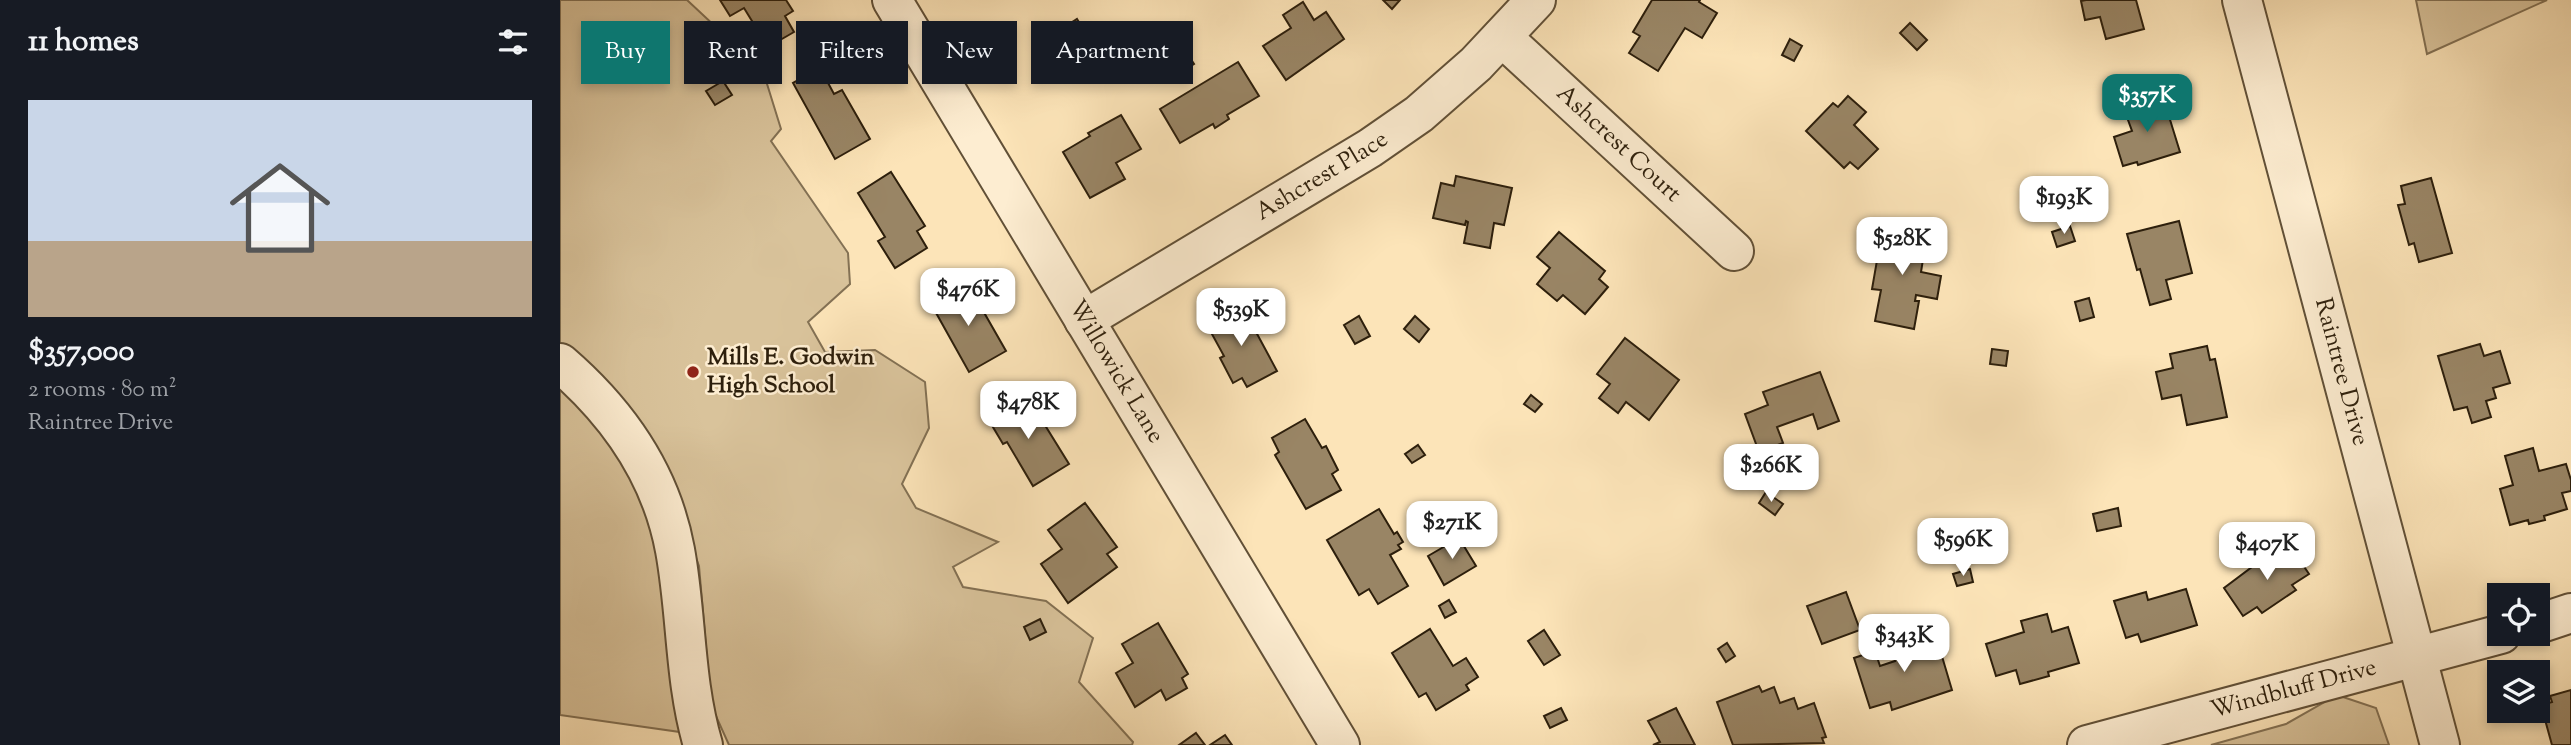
<!DOCTYPE html>
<html lang="en">
<head>
<meta charset="utf-8">
<style>
	:root { --surface:#171b24; --page:#242831; --text:#f1f3f6; --muted:#9ea1a6; --line:#363941; --accent:#0f766e }
	body { margin:0; font-family:"Sorts Mill Goudy",serif; background:var(--page); color:var(--text); height:100vh; display:flex; flex-direction:column; font-size:26px; white-space:nowrap }
	* { box-sizing:border-box; margin:0 }
	p { font-size:23px; color:var(--muted) }
	.icon { flex:none; width:38px; height:38px; fill:none; stroke:currentColor; stroke-width:2; stroke-linecap:round; stroke-linejoin:round }
	.map { position:relative; flex:1; overflow:hidden }
	.sheet { display:flex; flex-direction:column; background:var(--surface); width:560px }
	.sheet>* { flex:none }
	.top-card { position:absolute; left:21px; top:21px; width:665px; height:63px; display:flex; gap:14px }
	.buttons { position:absolute; left:1927px; top:583px; display:grid; gap:14px }
	.buttons a { display:grid; place-items:center; width:63px; height:63px; border-radius:0px; background:var(--surface); box-shadow:0 4px 10px #0003; font-size:35px }
	.price { position:absolute; translate:-50% -60px; padding:0 16px; border-radius:14px; background:#fff; color:#222; font-size:23px; line-height:46px; filter:drop-shadow(0 2px 4px #0008) }
	.price::after { content:''; position:absolute; left:50%; top:42px; width:21px; height:16px; margin-left:-10px; background:inherit; clip-path:polygon(0 0,100% 0,50% 100%) }
	.price.selected { background:var(--accent); color:#fff }
	ul { padding:0; list-style:none }
	li { display:grid; align-content:center; gap:14px; height:371px; padding:0 28px }
	li+li { border-top:2px solid var(--line) }
	li span { display:grid; place-items:center; height:217px; border-radius:0px; color:#555 }
	li>.icon { margin-inline-start:auto }
	span .icon { width:126px; height:126px; fill:#fffc; stroke-width:1 }
	li b { font-size:30px }
	h2 { display:flex; justify-content:space-between; align-items:center; height:84px; padding:0 28px; font-size:30px }
	.pill { padding:0 24px; border-radius:0px; background:var(--surface); box-shadow:0 4px 10px #0003; font-size:24px; line-height:63px }
	.pill.selected { background:var(--accent); color:#fff }
	main { display:flex; flex:1; min-height:0 }
	.map>svg:first-child { display:block }
	.green { fill:#d9c39b; stroke:#837154; stroke-width:2 }
	.building { fill:#998565; stroke:#2d1f0c; stroke-width:2 }
	.lines { fill:none; stroke-linecap:round; stroke-linejoin:round }
	.minor-casing { stroke:#615037; stroke-width:42 }
	.minor { stroke:#fdedd1; stroke-width:38 }
	.poi-dot { fill:#8f2418; stroke:#fdedd1; stroke-width:2.5 }
	.labels { text-anchor:middle; dominant-baseline:central; stroke-width:5; stroke-linejoin:round; paint-order:stroke }
	.street-label { font-size:24px; fill:#2d1f0c; stroke:#fdedd1 }
	.poi-label { font-size:24px; font-weight:bold; fill:#2d1f0c; stroke:#fdedd1; text-anchor:start }
</style>
</head>
<body>
<main>
<section class="sheet">
<h2>11 homes<svg class="icon" aria-label="filters" viewBox="0 0 24 24"><path d="M4 7h16M4 17h16"/><circle cx="9" cy="7" r="2"/><circle cx="15" cy="17" r="2"/></svg></h2>
<ul>
<li><span style="background:linear-gradient(#c9d6e8 65%,#b9a48a 0)"><svg class="icon" aria-label="home" viewBox="0 0 24 24"><path d="M3 11l9-7 9 7M6 9v11h12V9"/></svg></span><div><b>$357,000</b><p>2 rooms · 80 m²</p><p>Raintree Drive</p></div></li>
</ul>
</section>
<div class="map">
<svg width="2011" height="745" viewBox="0 0 2011 745">
	<rect width="100%" height="100%" fill="#fce4b8"/>
	<filter id="stains"><feTurbulence type="fractalNoise" baseFrequency=".00286" numOctaves="4"/><feColorMatrix values="0 0 0 0 .2 0 0 0 0 .09 0 0 0 0 .02 0 0 0 .5 -.17"/></filter>
	<radialGradient id="worn" r=".72"><stop offset=".6" stop-color="#630" stop-opacity="0"/><stop offset="1" stop-color="#630" stop-opacity=".3"/></radialGradient>
	<g class="green">
		<path d="M0,0h127l76,71 18,58 -10,12 77,112 2,31 -42,38 17,30 50,-2 50,32 4,46 -27,56 14,24 82,34 -45,25 10,20 83,14 47,37 -14,44 54,60 -1,3h-403l-18,-40 -12,-139 -41,-113 -98,-95z"/>
		<path d="M1856,0h131l-120,54z"/>
		<path d="M0,379l79,91 28,95 13,167 -120,-17z"/>
		<path d="M1777,695l39,13 13,37h-178l75,-21z"/>
	</g>
	<g class="building">
		<path d="M160,0h66l7,11 -8,5 9,16 -26,15 -24,-39 -14,8z"/>
		<path d="M823,0h17l-8,9z"/>
		<path d="M1092,0h48l-1,2 18,11 -15,25 -17,-10 -27,43 -29,-18 11,-17 -7,-4z"/>
		<path d="M1526,0h50l8,29 -38,10 -6,-22 -15,3 -4,-19z"/>
		<path d="M743,2l11,18 12,-8 18,27 -58,41 -23,-34 28,-18 -8,-13z"/>
		<path d="M517,19l8,13 -18,10 -7,-12z"/>
		<path d="M1350,23l17,17 -10,10 -17,-17z"/>
		<path d="M1230,39l12,7 -8,15 -12,-6z"/>
		<path d="M619,41l15,23 -25,16 -15,-24z"/>
		<path d="M678,62l21,34 -32,19 2,4 -14,9 -2,-4 -33,19 -20,-34z"/>
		<path d="M260,68l14,26 8,-4 28,49 -35,20 -42,-76z"/>
		<path d="M163,81l9,14 -17,10 -9,-14z"/>
		<path d="M1288,96l18,16 -12,13 24,24 -20,20 -8,-7 -6,6 -38,-37 27,-28 5,4z"/>
		<path d="M1603,97l17,55 -42,13 -1,-3 -14,4 -9,-29 18,-6 -8,-22z"/>
		<path d="M561,115l20,34 -25,14 9,16 -35,19 -27,-46 27,-16 -2,-3z"/>
		<path d="M331,172l34,54 -8,5 10,17 -32,20 -17,-27 7,-4 -27,-44z"/>
		<path d="M896,176l56,12 -8,37 -10,-2 -4,25 -26,-5 4,-21 -2,-1 -1,4 -32,-7 8,-35 13,3z"/>
		<path d="M1871,178l21,75 -33,9 -5,-19 -5,2 -11,-40 7,-1 -4,-18z"/>
		<path d="M1496,194l3,18 -12,3 -4,-18z"/>
		<path d="M1619,221l13,52 -26,7 5,19 -21,6 -10,-36 -3,1 -10,-36z"/>
		<path d="M1323,226l44,8 -6,38 20,4 -4,23 -21,-4 -1,6h4l-5,28 -39,-8 6,-31 -9,-1z"/>
		<path d="M1510,226l5,15 -18,6 -5,-15z"/>
		<path d="M999,232l46,39 -6,8 9,8 -23,27 -22,-19 -6,6 -20,-17 13,-16 -13,-11z"/>
		<path d="M403,283l12,21 3,-2 28,49 -37,21 -39,-70z"/>
		<path d="M1529,298l5,19 -14,4 -5,-19z"/>
		<path d="M682,306l35,65 -30,16 -5,-9 -9,5 -13,-25 4,-2 -17,-31z"/>
		<path d="M799,316l11,20 -15,8 -11,-19z"/>
		<path d="M855,316l14,13 -10,13 -15,-13z"/>
		<path d="M1065,338l54,42 -30,40 -23,-18 -8,11 -19,-15 11,-14 -13,-10z"/>
		<path d="M1920,344l4,12 16,-5 10,32 -17,5 3,10 -10,3 5,16 -19,6 -5,-16 -13,3 -16,-54z"/>
		<path d="M1647,346l3,14 5,-1 12,58 -40,8 -6,-30 -19,4 -6,-27 17,-4 -3,-14z"/>
		<path d="M1432,349l16,2 -2,15 -16,-2z"/>
		<path d="M1260,372l19,49 -21,8 -5,-15 -36,13 6,16 -24,9 -14,-38 23,-9 -5,-13z"/>
		<path d="M971,395l11,9 -7,8 -11,-8z"/>
		<path d="M460,397l12,21 6,-4 31,50 -36,22 -26,-44 -4,2 -16,-27z"/>
		<path d="M745,419l17,29 4,-2 12,24 -6,4 9,16 -35,19 -31,-54 4,-3 -7,-14z"/>
		<path d="M858,445l7,10 -13,8 -7,-9z"/>
		<path d="M1973,448l6,23 27,-7 5,16v11l-9,2 5,16 -23,7 1,4 -16,4 -1,-4 -18,5 -10,-36 13,-4 -8,-29z"/>
		<path d="M1206,492l17,12 -8,11 -16,-12z"/>
		<path d="M525,503l32,44 -10,7 10,13 -49,36 -27,-39 21,-15 -14,-19z"/>
		<path d="M1558,508l3,18 -24,5 -4,-17z"/>
		<path d="M819,509l15,25 3,-2 6,10 -5,3 3,4 -11,6 18,31 -30,18 -9,-15 -10,6 -32,-55z"/>
		<path d="M899,538l17,28 -32,19 -16,-29z"/>
		<path d="M1730,546l19,28 -17,11 4,5 -34,23 -5,-6 -14,9 -19,-28 48,-36 3,4z"/>
		<path d="M1410,569l3,13 -16,4 -4,-12z"/>
		<path d="M1626,589l11,36 -56,17 -3,-8 -12,4 -12,-37 32,-9 2,8z"/>
		<path d="M1286,592l14,38 -38,14 -15,-38z"/>
		<path d="M889,600l7,12 -11,6 -6,-12z"/>
		<path d="M1487,614l5,18 16,-5 11,36 -31,9 1,4 -29,8 -4,-14 -20,6 -10,-32 38,-12 -3,-11z"/>
		<path d="M480,619l6,13 -16,8 -6,-13z"/>
		<path d="M598,623l30,51 -6,4 5,10 -21,12 -5,-10 -26,17 -19,-34 17,-10 -11,-19z"/>
		<path d="M870,629l23,37 13,-8 12,19 -12,8 3,5 -33,20 -10,-17 -7,4 -27,-44z"/>
		<path d="M984,630l16,25 -16,10 -16,-24z"/>
		<path d="M1369,632l7,23 5,-2 11,37 -60,20 -2,-8 -20,6 -16,-50 21,-7 5,15 15,-5 -6,-17z"/>
		<path d="M1167,643l8,13 -9,6 -8,-13z"/>
		<path d="M1199,686l3,6 12,-5 6,16 14,-5 4,11 16,-6 12,34 -4,1 2,5 -91,2 -16,-43z"/>
		<path d="M2011,690v55h-19l-11,-40 11,-3 -2,-6z"/>
		<path d="M1001,708l6,12 -17,8 -6,-12z"/>
		<path d="M1116,708l19,37h-42l7,-3 -12,-21z"/>
		<path d="M636,733l9,12h-26z"/>
		<path d="M665,735l7,10h-22z"/>
	</g>
	<g class="lines">
		<g class="minor-casing">
			<g id="minor">
				<path id="s1" d="M332,0l448,745"/>
				<path id="s2" d="M1682,0l198,745"/>
				<path id="s3" d="M942,37l232,214"/>
				<path id="s4" d="M524,320l286,-172 49,-34 57,-50 60,-64"/>
				<path d="M0,363c58,50 101,111 115,187 12,65 9,131 28,195"/>
				<path d="M1978,624l33,-11"/>
				<path id="s5" d="M1527,745l414,-111"/>
			</g>
		</g>
		<use href="#minor" class="minor"/>
	</g>
	<circle class="poi-dot" cx="133" cy="372" r="7"/>
	<g class="labels">
		<g class="street-label">
			<text stroke="none"><textPath href="#s3" startOffset="158">Ashcrest Court</textPath></text>
			<text stroke="none"><textPath href="#s4" startOffset="278">Ashcrest Place</textPath></text>
			<text stroke="none"><textPath href="#s1" startOffset="434">Willowick Lane</textPath></text>
			<text stroke="none"><textPath href="#s2" startOffset="385">Raintree Drive</textPath></text>
			<text stroke="none"><textPath href="#s5" startOffset="214">Windbluff Drive</textPath></text>
		</g>
		<g class="poi-label">
			<text x="147" y="358">Mills E. Godwin<tspan x="147" dy="28">High School</tspan></text>
		</g>
	</g>
	<rect width="100%" height="100%" filter="url(#stains)"/>
	<rect width="100%" height="100%" fill="url(#worn)"/>
</svg>
<div class="buttons">
<a><svg class="icon" aria-label="locate" viewBox="0 0 24 24"><circle cx="12" cy="12" r="6"/><path d="M12 2v4M12 18v4M2 12h4M18 12h4"/></svg></a>
<a><svg class="icon" aria-label="layers" viewBox="0 0 24 24"><path d="M12 4l9 5-9 5-9-5zM3 14l9 5 9-5"/></svg></a>
</div>
<b class="price selected" style="left:1587px;top:134px">$357K</b>
<b class="price" style="left:1504px;top:236px">$193K</b>
<b class="price" style="left:1342px;top:277px">$528K</b>
<b class="price" style="left:408px;top:328px">$476K</b>
<b class="price" style="left:681px;top:348px">$539K</b>
<b class="price" style="left:468px;top:441px">$478K</b>
<b class="price" style="left:1211px;top:504px">$266K</b>
<b class="price" style="left:892px;top:561px">$271K</b>
<b class="price" style="left:1403px;top:578px">$596K</b>
<b class="price" style="left:1707px;top:582px">$407K</b>
<b class="price" style="left:1344px;top:674px">$343K</b>
<div class="top-card">
<a class="pill selected">Buy</a>
<a class="pill">Rent</a>
<a class="pill">Filters</a>
<a class="pill">New</a>
<a class="pill">Apartment</a>
</div>
</div>
</main>
</body>
</html>
